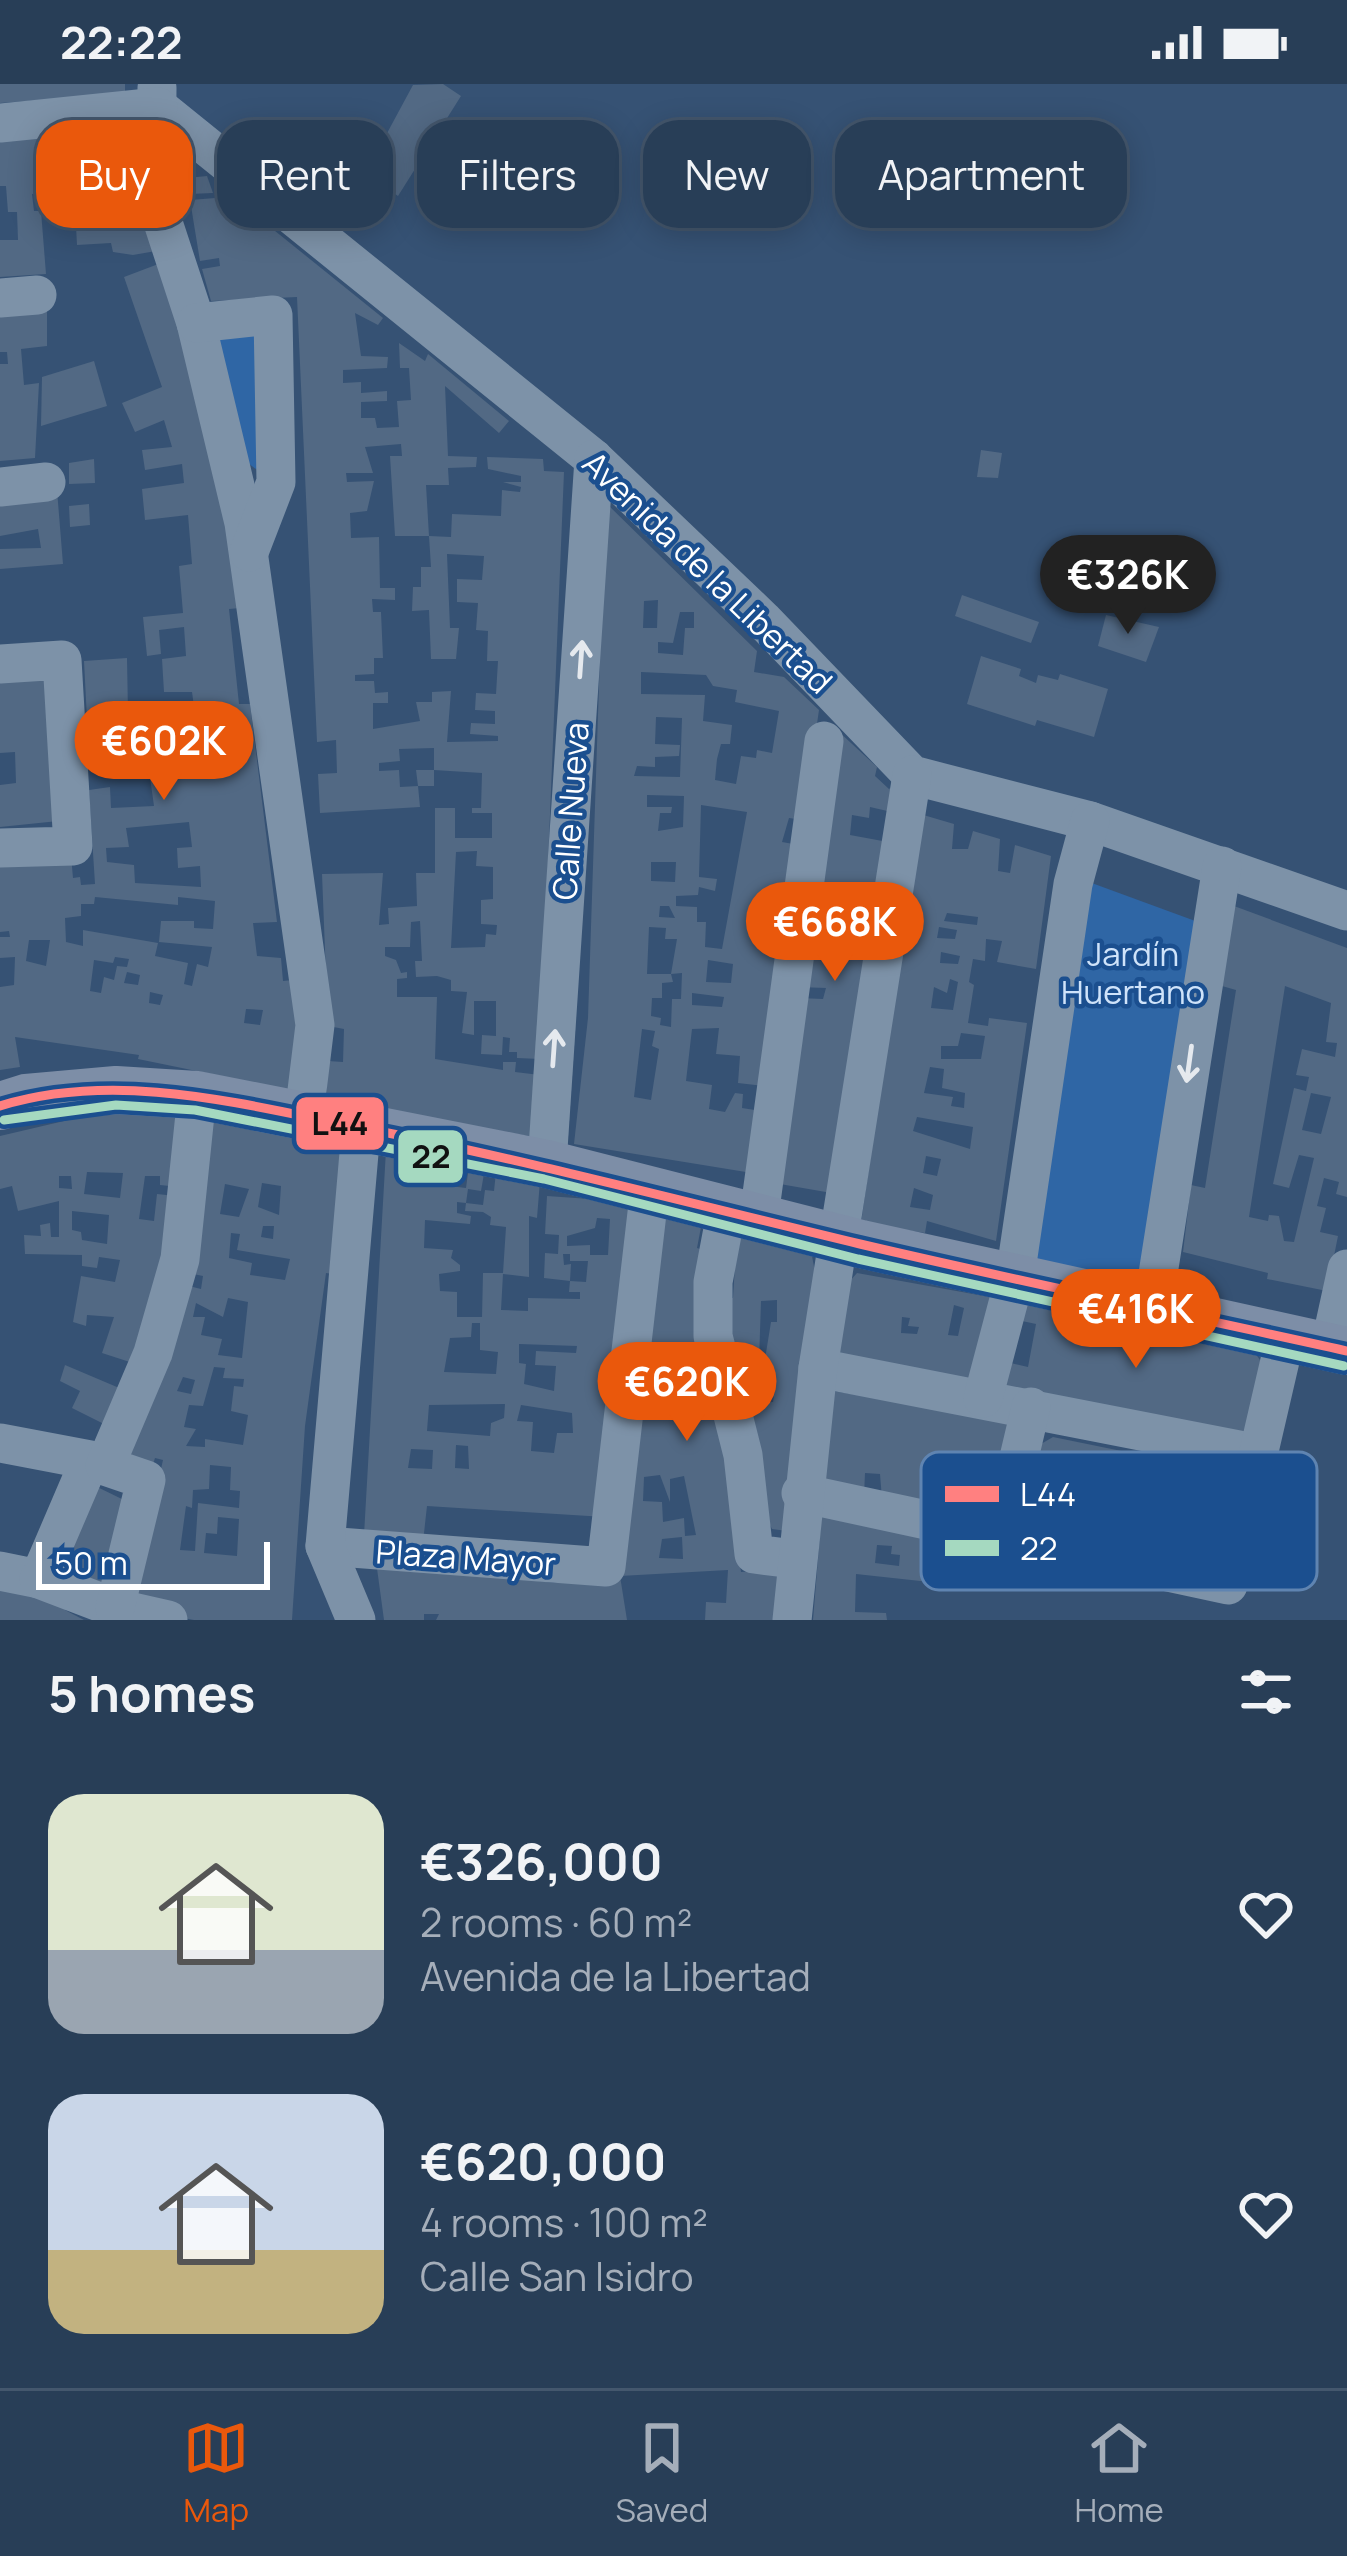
<!DOCTYPE html>
<html lang="en">
<head>
<meta charset="utf-8">
<style>
	:root { --surface:#283e57; --page:#344961; --text:#f1f3f6; --muted:#a5aeba; --line:#44576d; --accent:#ea580c }
	body { margin:0; font-family:Manrope,sans-serif; background:var(--page); color:var(--text); height:100vh; display:flex; flex-direction:column; font-size:45px; white-space:nowrap }
	* { box-sizing:border-box; margin:0 }
	p { font-size:39px; color:var(--muted) }
	.icon { flex:none; width:66px; height:66px; fill:none; stroke:currentColor; stroke-width:2; stroke-linecap:round; stroke-linejoin:round }
	.map { position:relative; height:1536px; overflow:hidden }
	.panel { display:flex; flex-direction:column; background:var(--surface); flex:1 }
	.panel>* { flex:none }
	.banner { position:absolute; left:36px; top:36px; width:1275px; height:108px; display:flex; gap:24px }
	.scale { position:absolute; left:36px; bottom:30px; width:234px; box-sizing:border-box; padding-left:12px; border:6px solid #fff; border-top:0; font-size:33px; line-height:42px; white-space:nowrap; color:#fff; -webkit-text-stroke:9px #1b4f8f; paint-order:stroke }
	.price { position:absolute; translate:-50% -102px; padding:0 27px; border-radius:42px; background:var(--accent); color:#fff; font-size:39px; line-height:78px; filter:drop-shadow(0 3px 6px #0008) }
	.price::after { content:''; position:absolute; left:50%; top:72px; width:36px; height:27px; margin-left:-18px; background:inherit; clip-path:polygon(0 0,100% 0,50% 100%) }
	.price.on { background:#222; color:#fff }
	ul { padding:0; list-style:none }
	li { display:flex; align-items:center; gap:36px; height:300px; padding:0 48px }
	li span { display:grid; place-items:center; flex:none; width:336px; height:240px; border-radius:36px; color:#555 }
	li>.icon { margin-inline-start:auto }
	span .icon { width:144px; height:144px; fill:#fffc; stroke-width:1 }
	li b { font-size:51px }
	h2 { display:flex; justify-content:space-between; align-items:center; height:144px; padding:0 48px; font-size:51px }
	.pill { padding:0 42px; border-radius:36px; background:var(--surface); box-shadow:0 6px 30px #0003,0 0 0 3px var(--line); font-size:42px; line-height:108px }
	.pill.on { background:var(--accent); color:#fff }
	.status { display:flex; justify-content:space-between; align-items:center; height:84px; padding:0 60px; background:var(--surface); direction:ltr }
	.status svg { height:33px; fill:currentColor }
	.tabs { display:flex; justify-content:space-around; align-items:center; height:168px; border-top:3px solid var(--line); background:var(--surface); font-size:33px; color:var(--muted) }
	.tabs a { display:grid; justify-items:center; gap:6px }
	.tabs .on { color:var(--accent) }
	.map>svg:first-child { display:block }
	.green { fill:#2f66a5 }
	.building { fill:#526984; fill-rule:evenodd }
	.lines { fill:none; stroke-linecap:round; stroke-linejoin:round }
	.minor { stroke:#7d92a8; stroke-width:39 }
	.major { stroke:#7d8ea7; stroke-width:48 }
	.bus-1-casing { stroke:#1b4f8f; stroke-width:18 }
	.bus-2-casing { stroke:#1b4f8f; stroke-width:18 }
	.bus-1 { stroke:#ff8080; stroke-width:9 }
	.bus-2 { stroke:#a5d9c0; stroke-width:9 }
	.oneway { stroke:#e5e9ee }
	.labels { text-anchor:middle; dominant-baseline:central; stroke-width:9; stroke-linejoin:round; paint-order:stroke }
	.street-label { font-size:33px; fill:#fff; stroke:#1b4f8f }
	.park-label { font-size:33px; fill:#cfe3fa; stroke:#1b4f8f }
	.key { fill:#1b4f8f; stroke:#5f84b1; stroke-width:3 }
	.key-label { font-size:33px; fill:#fff }
	.line-badge { stroke:#1b4f8f; stroke-width:4.5 }
	.pale-badge-label { font-size:33px; text-anchor:middle; font-weight:bold; fill:#111 }
</style>
</head>
<body>
<div class="status"><b>22:22</b><svg viewBox="0 0 49 12"><path d="M0 12V9h3v3zM5 12V6h3v6zM10 12V3h3v9zM15 12V0h3v12zM26 1h20v11H26zM47 4h2v5h-2z"/></svg></div>
<div class="map">
<svg width="1347" height="1536" viewBox="0 0 1347 1536">
	<rect width="100%" height="100%" fill="#365274"/>
	<g class="green">
		<path d="M258,251l3,138 -13,-10 -38,-126z"/>
		<path d="M1089,798l109,40 -57,379 -108,-23z"/>
	</g>
	<g class="building">
		<path d="M0,0h125v10l-125,9z"/>
		<path d="M443,0l18,12 -63,100 -39,-28 9,-10 4,3 41,-76z"/>
		<path d="M126,43l9,38 -80,6 2,21 -25,2 2,17h7l5,63 -46,3v-37h18l-1,-28h-9l-2,-26h-6v-49z"/>
		<path d="M207,92l6,17 -23,1 -3,-16z"/>
		<path d="M228,109l155,125 -5,7 -23,-12 6,43 27,1 -1,11 -44,2v13l18,-1v11l26,-2v10l-26,1v16h14l2,10 22,-1 -2,-26 14,-1 -2,-32h-9l-1,-25 26,18 3,-7 81,67 -10,12 -54,-47 3,70 29,1 -1,10 -28,1 1,17h-23l3,51h-34l-5,-80h12l-1,-12 -36,3 8,26h-27l1,9 27,-1 -7,30 -17,2 1,25 28,-1 1,51h15v12l-23,-1 1,13h8l2,46h-9v16l-19,1v6h19l1,12 13,-1v11h-15v26l47,-8 -4,-19h16v-10l19,-1 -4,51 51,-1v-5l-28,-2 1,-11 24,1v-13l-20,-1 1,-17 20,1 2,-33h-11l1,-30 -12,-1 2,-27 -21,-1v-23l25,1 2,-24 -37,-2 3,74h9l-3,31h-25l-2,-49 -17,1 1,-24h8v-20h10l-2,-31 22,1 1,-23 49,2 1,-26 18,2 1,-5 -18,-5h18v-6l-33,-7 -1,-12 56,2 1,12 20,1 -24,587 -23,-1v-6h-8l1,-14 -7,-1 -1,18 -21,-1 1,-19 14,1v-35h-22v34l-12,-2 5,-41 -16,-1v-11l-14,-4 -21,1 -1,-16h7l-2,-40 -9,1 -1,25h-25v9l11,4 5,13 6,-1v6l-10,1v18h40l-2,62 68,11v-8h13l-1,10 25,3 -5,62 -209,-35 2,-41 15,1 1,-33 -16,-3 -6,-152 61,-1 -4,52 10,-1 -1,-16 29,-2 -1,-33h19v-65h20v30h37v-25h-20v-5h9l1,-35 -48,-3v-22l-35,1 1,12 -21,2v8l20,-1 1,17 18,-1 -2,-16h18v16h-16l2,21 -100,6 -2,-39 19,-1 -1,-33 -19,2 -20,-445 -86,4 -9,-32 18,-3 -1,-8 -19,3 -10,-61 38,-3zM477,767l-1,15 17,1v32l-12,1v24l16,1 -1,10 -10,-1 -1,13 -34,1 5,-96z"/>
		<path d="M146,118l68,239 26,167 -11,1 10,95h11l27,218 -24,1 4,33 24,2 2,23 20,-2 -10,112 -155,-32 1,-4 -124,-18 5,30 -20,3v-83l14,-2 1,-28 -15,1v-21h10l-1,-6 -9,1v-71l71,-6 2,23 7,-1 1,8 14,-1 -6,-94 21,-3 1,21 43,-2 -6,-43 53,-5 -9,-66h-28l-2,-33 24,-3 -2,-29 -25,3 2,24 -14,2 -4,-39 40,-4 -4,-47 13,-2 -4,-49 -43,5 -3,-31 42,-6 -2,-19 -37,6 -3,-20 30,-3 -8,-27 -29,12 -13,-29 40,-16 -38,-110 37,-14 -5,-12 -23,4 -20,-3 -2,-9 -34,2 -2,-38zM189,738l3,25 -15,1 1,20 22,-2 1,21 -66,-4 -1,-18 -27,-3 -1,-14 23,-1 -3,-19zM95,813l83,8v-8l37,4 -2,28 -19,-1v-7h-33l-2,21 53,5 -4,20 -11,-3 -5,22 -8,-2 4,-21 -33,-7 3,-13 -75,-13v16l-17,-4 -1,-24 16,-2v-12h13zM29,856h21l-4,26 -20,-5zM115,873l14,2 -2,8 -10,-1 -3,14 -10,-3 -3,16 -11,-2 4,-31 19,3zM127,888l13,3 -2,10 -14,-2zM150,908l13,3 -3,10 -11,-2zM246,925l17,1 -3,15 -16,-2z"/>
		<path d="M47,223v39l-26,3 3,36 15,-2 -4,75 -35,3v-97h8l-1,-12h-7v-40z"/>
		<path d="M94,277l13,45 -66,20 1,-49z"/>
		<path d="M981,366l21,3 -4,25 -21,-1z"/>
		<path d="M94,375l1,24 -26,1v-21z"/>
		<path d="M57,406l6,74 -63,5v-20l41,-1 -3,-19 -38,7v-41z"/>
		<path d="M605,418l152,149 -3,21 30,5 35,33 -16,110 -14,-2 -7,24 17,3 -35,241 -26,-3 2,-27 -24,-2 3,-26 -27,1 -6,52 26,4 -3,24 16,3 10,-19 8,1 -1,14 19,3 -9,62 -178,-29 14,-126zM658,516l-1,28h-14l1,-27zM680,528h14v16h-9l-2,27 -25,-2v-11l15,1zM641,588l65,3 7,11 24,4 -2,12 44,9 -7,42 -15,-3 -1,8 -15,-2 -5,28 -21,-4 2,-21 4,-15h9l2,-19 -29,-4 2,-26 -64,-1zM656,633l26,1 -2,59 -46,-1 3,-10 18,1v-10l24,-1 1,-11 -25,-1zM647,711l37,1 -1,31 -25,4 2,-18h11l1,-6h-25zM701,721l46,7 -25,137 -17,-2 1,-25h-9v-15l-21,-1v-10l22,-1 1,-8 16,4 2,-12 -18,-2zM651,778h25l-1,20 -24,-1zM660,822h9l6,12 -16,-1zM649,843l17,1 -1,11h12l-6,35h-24zM708,876l25,4 -2,19 -25,-1zM682,889l-1,26h-9l-1,28 -11,-2 1,-7 -10,-2 1,-18h10v-15l11,-1 -2,-8zM692,909l32,4 -2,10 -30,-2zM642,945l13,2 -3,15 7,3 -8,51 -17,-3z"/>
		<path d="M89,420l1,21 -20,2 -1,-21z"/>
		<path d="M962,511l77,27 -8,21 -76,-27z"/>
		<path d="M1106,531l53,12 -13,35 -48,-16z"/>
		<path d="M981,572l40,13 -2,7 17,7 2,-8 20,5 2,-6 48,15 -14,48 -57,-17 -2,6 -68,-22z"/>
		<path d="M127,574l1,55 29,-2 1,19 -34,3 -3,-19 -34,5 -3,-58z"/>
		<path d="M59,591l9,145 -68,7v-42l16,-2 -1,-31 -15,1v-75z"/>
		<path d="M838,647l39,36 -2,9 14,13 5,-4 2,28 -26,-6 -1,11 -17,-3 -2,20 38,7 -45,353 -69,-12 25,-185 24,1 3,-11 -27,-1 5,-30 27,5 1,-12 -21,-3 3,-17 20,1 1,-8 -24,-4z"/>
		<path d="M920,730l34,10 -2,25h16l5,-18 27,8 -2,32 12,2 5,-28 36,11 -15,113 -39,-7 5,-21 -16,-2 -1,22 -12,-2 -4,23 5,3 -6,38 20,3 1,-8 38,5 -31,218 -69,-20 -2,12 -64,-10zM947,829l31,4 -1,8 -33,-4zM939,843l18,3 -2,9 -18,-1zM941,868l19,4 -2,8 -18,-1zM950,895l8,3 -5,28 -22,-2 3,-21 13,6zM961,949l24,3 -4,23h-40v-13h17zM930,983l14,2 -2,19 23,5 -1,15 -13,-2 2,-9 -29,-4zM917,1033l56,10 -3,22 -57,-18zM926,1072l15,3 -4,17 -14,-3zM914,1104l19,7 -3,15 -20,-3z"/>
		<path d="M1234,822l113,42v249l-11,-3 3,-12 -15,-4 -7,28 9,2 -6,24 18,4 -11,55 -60,-12 1,-6 -85,-21 8,-67 14,3 31,-198 -14,-4zM1285,902l46,17 -5,39 11,1 -2,14 -33,-8 -6,26 13,2 -3,14 -12,-3 -21,96 16,4 10,-33 15,3 -20,84 -10,-1 -5,-25 -10,-1 -1,6 -19,-4zM1311,1009l20,4 -10,37 -19,-4z"/>
		<path d="M94,1030h93l-8,73 -19,-2v-9h-15l-6,43 15,2 3,-27 19,2 -34,170 -40,-13 12,-36 -27,-2 -1,11 -13,-4 8,-46 34,6 5,-22 -21,-3 -2,11 -15,-2v-11l-57,-1 -1,-19 17,1 -1,-11 10,-2 1,14h8v-36l-41,10 -6,-25 -12,3v-53zM87,1088l36,1 -3,25 -36,-4zM59,1092h12l1,13 -13,-1zM72,1127l37,4 -2,29 -25,-4 -1,-8 -9,-2z"/>
		<path d="M203,1031l141,28 -12,131 -6,-1 -21,153 -13,194h-98l-64,-12 33,-148 -8,-2 -5,16 -32,-13 71,-175 12,3 2,-13 -10,-2zM262,1099l19,3 -2,29 -21,-8zM225,1100l24,5 -10,28 -19,-3zM263,1142h11l-1,13 -12,-2zM231,1149l9,1 -3,16 53,9 -5,21 -35,-5 2,-12 -23,-5zM228,1214l20,4 -6,56 -24,-3 4,-16 -21,-4 4,-18h-12l3,-14 27,14zM214,1283l11,1 -2,10 21,1 -1,8 -9,-1 -3,25 17,4 -5,30 -38,-6v8l-19,-1 10,-17 -12,-2 5,-22 14,1zM183,1293l12,3 -4,14 -14,-3zM210,1381l21,2 -1,23 10,1 -1,17 -41,-5 -3,48 -15,-1 6,-44 6,2 1,-18 16,-1zM218,1433l21,2 -2,37 -33,-3 2,-20 11,1z"/>
		<path d="M386,1066l74,14 -4,11 -11,-1 -3,11 24,3 3,-23 16,3 -4,23 -13,-2 -2,14 -9,-1v11l14,3 -1,8 -45,-4 -1,28 29,2 -2,8 9,7v6l-21,3 1,17 17,1v25h25l1,-44h20l3,-46 -16,-2 1,-8 -8,-5 -18,-1 1,-8 17,2 2,-15 9,1 2,-19 44,9 -3,37 -8,-2v61l-26,-3 -2,36 27,1v-13l52,1v-7h-11l1,-11 16,1 2,-21h-18v-7h-7l1,11 7,-1 -1,17 -26,-3 1,-25 13,1 1,-19 -14,-1 2,-38 86,6 -28,315 -178,-11 -4,36 -59,-7zM597,1134l13,1 -2,36h-18v-10l-23,1v-10l28,-8zM472,1239h8v27l18,2 -2,22 -52,-2 6,-34 21,-1zM519,1260l58,2 -1,7 -40,-2 -1,14 21,1 -2,25 -30,-7 2,-20 -7,-1zM505,1320l-1,14 -13,5 -1,13 -63,-5 2,-26zM521,1321l51,8 1,20h-16l-3,20 -23,-2 2,-29 -16,-1zM456,1361l12,1 1,23 -14,-1zM411,1365l22,1 -1,19 -24,-1z"/>
		<path d="M663,1127l39,11 -5,26 6,2 38,322 43,-3 -2,51h-77l1,-18 20,1 2,-33 -108,6zM676,1297l17,1 2,34 -21,-2zM660,1391l10,27v-23l14,-3 12,59 -11,1 -1,-18 -21,4 -1,-20 -19,-1 1,-24zM682,1453l1,22 -24,-1 3,-19z"/>
		<path d="M737,1149l74,18 6,31 -30,249 -15,-2 -10,-20 -24,-113 20,-5 -1,12 16,-1 3,-19 -11,1 1,-6 -32,6 -17,-87 16,1zM777,1216v22h-6l-6,37 -6,3 2,-61z"/>
		<path d="M857,1189l138,25 -13,85 -150,-14 17,-87zM954,1221l10,3 -6,28 -10,-1zM902,1233l8,1 -2,8 11,1 -2,7 -16,-1z"/>
		<path d="M1017,1218l239,52 7,11 -12,61 -13,9 -244,-51 4,-24 30,7 8,-43 -14,-3z"/>
		<path d="M65,1281l59,25 -14,37 -38,-19 8,-17 -20,-10z"/>
		<path d="M832,1307l184,28 -21,104 -113,-24 -2,-25 -15,-1 -1,23 -41,-6z"/>
		<path d="M1053,1353l176,36 10,14 -17,76 -13,6 -176,-37 -7,-13 15,-75z"/>
		<path d="M87,1398l41,20 -23,97 -32,-24 4,-9 -17,-7z"/>
		<path d="M822,1426l130,24 -6,36 12,2 -1,13 -101,-11 -1,38 31,1 1,7h-74zM877,1461l15,1 -1,8 9,1 -1,11 -24,-3z"/>
		<path d="M376,1477l178,22 66,-7 7,44h-191l3,-6h-15v6h-40z"/>
		<path d="M0,1501l67,20 -2,5 19,10h-84z"/>
	</g>
	<g class="lines">
		<g class="minor">
			<path d="M157,4l-1,113 40,122 48,200 71,502 -11,90"/>
			<path d="M158,23l436,352 169,161 149,155 178,46 257,90"/>
			<path d="M0,39l158,-16"/>
			<path d="M0,214l37,-3"/>
			<path d="M196,239l77,-8 3,167 -27,70"/>
			<path d="M0,403l46,-5"/>
			<path d="M0,580l62,-4 11,186 -73,2"/>
			<path d="M547,1080l47,-705"/>
			<path d="M727,1124l-14,74v54l30,119 11,99 40,5"/>
			<path d="M759,1132l65,-475"/>
			<path d="M1153,1222l69,-440"/>
			<path d="M1330,1263l17,-78"/>
			<path d="M818,1284l441,86"/>
			<path d="M983,1314l32,-121 58,-393 17,-63"/>
			<path d="M0,1359l90,17 -51,119 -39,-8"/>
			<path d="M801,1409l427,92 57,-246"/>
			<path d="M1000,1454l31,-131"/>
			<path d="M325,1462l281,21 44,-380"/>
			<path d="M39,1495l76,29 53,12"/>
			<path d="M115,1524l31,-128 -41,-14 48,-113 27,-94 17,-164"/>
			<path d="M356,1536l-31,-74 36,-416"/>
			<path d="M792,1536l26,-252 94,-593"/>
		</g>
		<path class="major" d="M0,1022l26,-8 90,-8 81,5 350,69 314,80 486,107"/>
		<g class="bus-1-casing">
			<path id="bus-1" d="M0,1022c117,-36 241,-2 358,21 169,33 335,77 502,117 162,38 325,71 487,107"/>
		</g>
		<g class="bus-2-casing">
			<path id="bus-2" d="M4,1036l112,-15 79,5 349,69 314,80 486,107"/>
		</g>
		<use href="#bus-1" class="bus-1"/>
		<use href="#bus-2" class="bus-2"/>
	</g>
	<defs><path id="oneway-shaft" d="M-6 0H5M1.5-3L5.5 0L1.5 3" fill="none" stroke-width="1.6" stroke-linecap="round" stroke-linejoin="round" transform="scale(3)"/></defs>
	<g class="oneway">
		<use href="#oneway-shaft" transform="translate(581 575) rotate(-86)"/>
		<use href="#oneway-shaft" transform="translate(554 964) rotate(-86)"/>
		<use href="#oneway-shaft" transform="translate(1189 980) rotate(98)"/>
	</g>
	<g class="labels">
		<g class="street-label">
			<text transform="translate(708 488) rotate(44)">Avenida de la Libertad</text>
			<text transform="translate(570 727) rotate(-86)">Calle Nueva</text>
			<text transform="translate(466 1473) rotate(4)">Plaza Mayor</text>
		</g>
		<g class="park-label">
			<text x="1133" y="869">Jardín<tspan x="1133" dy="38">Huertano</tspan></text>
		</g>
	</g>
	<rect x="921" y="1368" width="396" height="138" rx="18" class="key"/>
	<rect x="945" y="1402" width="54" height="16" fill="#ff8080"/>
	<rect x="945" y="1456" width="54" height="16" fill="#a5d9c0"/>
	<g class="key-label">
		<text x="1020" y="1422">L44</text>
		<text x="1020" y="1476">22</text>
	</g>
	<g class="line-badge">
		<rect x="294" y="1011" width="92" height="57" rx="12" fill="#ff8080"/>
		<rect x="396" y="1044" width="69" height="57" rx="12" fill="#a5d9c0"/>
	</g>
	<g class="pale-badge-label">
		<text x="340" y="1051">L44</text>
		<text x="431" y="1084">22</text>
	</g>
</svg>
<div class="scale">50 m</div>
<b class="price on" style="left:1128px;top:553px">€326K</b>
<b class="price" style="left:164px;top:719px">€602K</b>
<b class="price" style="left:835px;top:900px">€668K</b>
<b class="price" style="left:1136px;top:1287px">€416K</b>
<b class="price" style="left:687px;top:1360px">€620K</b>
<div class="banner">
<a class="pill on">Buy</a>
<a class="pill">Rent</a>
<a class="pill">Filters</a>
<a class="pill">New</a>
<a class="pill">Apartment</a>
</div>
</div>
<section class="panel">
<h2>5 homes<svg class="icon" aria-label="filters" viewBox="0 0 24 24"><path d="M4 7h16M4 17h16"/><circle cx="9" cy="7" r="2"/><circle cx="15" cy="17" r="2"/></svg></h2>
<ul>
<li><span style="background:linear-gradient(#dfe7d0 65%,#9aa5b1 0)"><svg class="icon" aria-label="home" viewBox="0 0 24 24"><path d="M3 11l9-7 9 7M6 9v11h12V9"/></svg></span><div><b>€326,000</b><p>2 rooms · 60 m²</p><p>Avenida de la Libertad</p></div><svg class="icon" aria-label="heart" viewBox="0 0 24 24"><path d="M12 20l-8-8c-3-5 5-10 8-4 3-6 11-1 8 4z"/></svg></li>
<li><span style="background:linear-gradient(#c9d6e8 65%,#c2b280 0)"><svg class="icon" aria-label="home" viewBox="0 0 24 24"><path d="M3 11l9-7 9 7M6 9v11h12V9"/></svg></span><div><b>€620,000</b><p>4 rooms · 100 m²</p><p>Calle San Isidro</p></div><svg class="icon" aria-label="heart" viewBox="0 0 24 24"><path d="M12 20l-8-8c-3-5 5-10 8-4 3-6 11-1 8 4z"/></svg></li>
</ul>
</section>
<nav class="tabs">
<a class="on"><svg class="icon" aria-label="map" viewBox="0 0 24 24"><path d="M3 6l6-2 6 2 6-2v14l-6 2-6-2-6 2zM9 4v14M15 6v14"/></svg>Map</a>
<a><svg class="icon" aria-label="saved" viewBox="0 0 24 24"><path d="M7 4h10v16l-5-4-5 4z"/></svg>Saved</a>
<a><svg class="icon" aria-label="home" viewBox="0 0 24 24"><path d="M3 11l9-7 9 7M6 9v11h12V9"/></svg>Home</a>
</nav>
</body>
</html>
